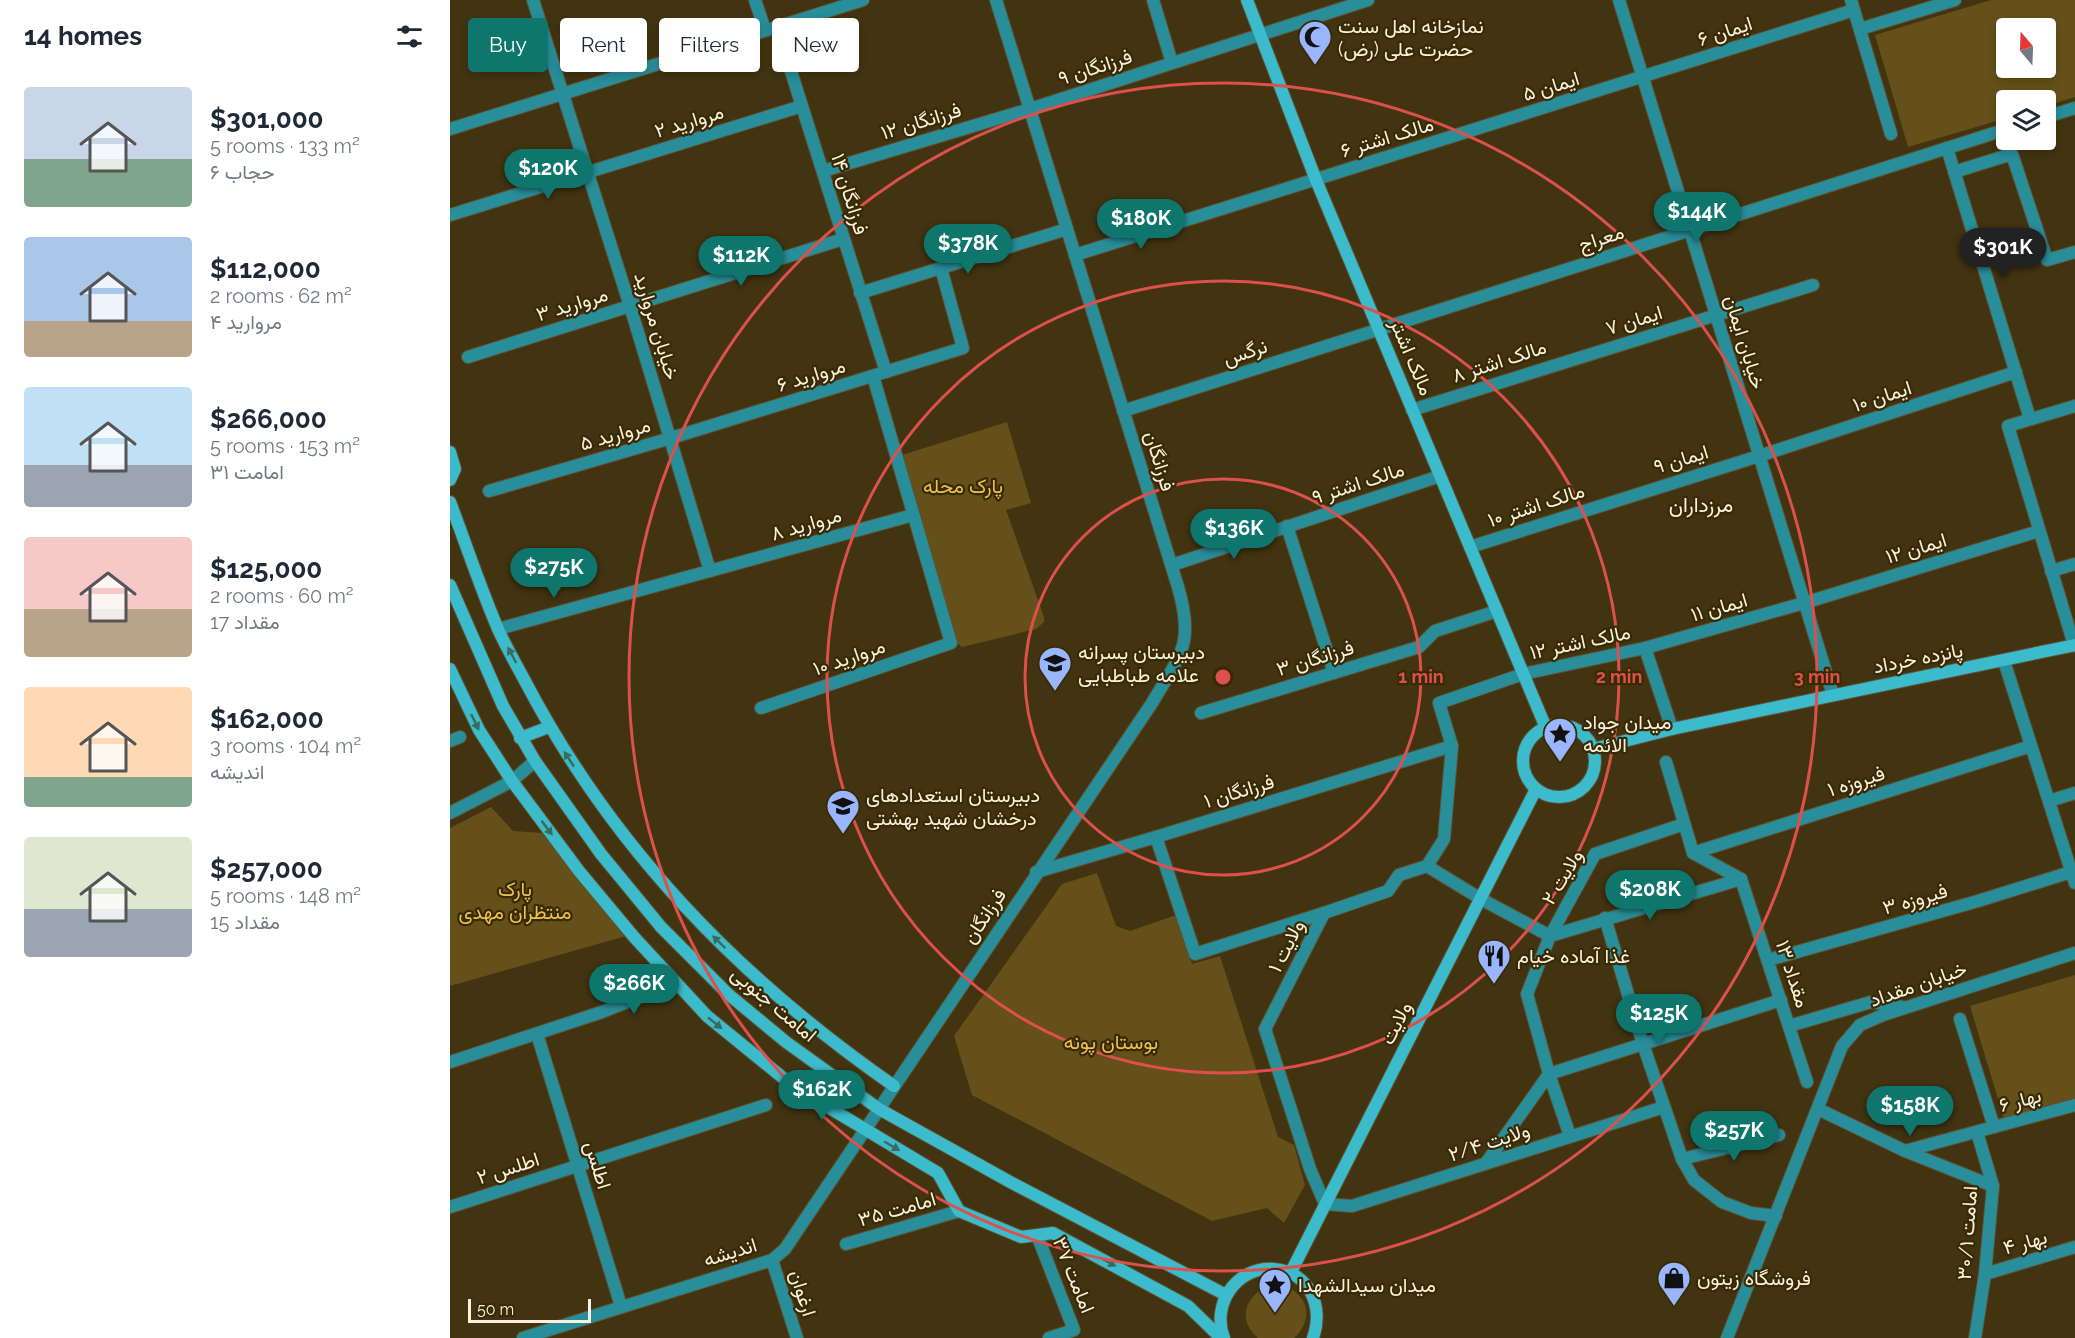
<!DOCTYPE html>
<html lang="en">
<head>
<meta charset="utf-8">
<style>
	:root { --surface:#fff; --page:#f2f2f3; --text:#1f2937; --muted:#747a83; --accent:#0f766e }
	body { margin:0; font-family:Raleway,Vazirmatn,sans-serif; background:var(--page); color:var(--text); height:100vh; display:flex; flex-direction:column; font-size:22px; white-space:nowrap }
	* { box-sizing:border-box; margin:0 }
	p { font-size:20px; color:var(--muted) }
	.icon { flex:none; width:33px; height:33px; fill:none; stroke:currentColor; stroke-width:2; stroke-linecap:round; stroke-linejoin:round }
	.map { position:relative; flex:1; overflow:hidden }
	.side { display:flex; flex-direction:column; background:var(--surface); width:450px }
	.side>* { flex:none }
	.top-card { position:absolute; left:18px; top:18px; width:570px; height:54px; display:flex; gap:12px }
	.needle { width:39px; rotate:341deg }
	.tools { position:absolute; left:1546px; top:18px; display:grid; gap:12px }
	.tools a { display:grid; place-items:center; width:60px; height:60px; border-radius:6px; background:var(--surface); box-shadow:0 3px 9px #0003; font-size:30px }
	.scale { position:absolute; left:18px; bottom:15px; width:123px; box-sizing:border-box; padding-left:6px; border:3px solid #faf1dd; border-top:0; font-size:16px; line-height:21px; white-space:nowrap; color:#faf1dd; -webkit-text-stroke:4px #382a04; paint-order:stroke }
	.price { position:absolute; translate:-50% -51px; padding:0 14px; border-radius:21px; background:var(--accent); color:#fff; font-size:20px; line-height:39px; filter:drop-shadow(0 2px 3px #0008) }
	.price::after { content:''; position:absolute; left:50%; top:36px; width:18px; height:14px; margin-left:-9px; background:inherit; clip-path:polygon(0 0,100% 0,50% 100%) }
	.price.active { background:#222; color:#fff }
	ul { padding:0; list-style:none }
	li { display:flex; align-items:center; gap:18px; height:150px; padding:0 24px }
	li span { display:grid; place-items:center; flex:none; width:168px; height:120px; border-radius:6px; color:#555 }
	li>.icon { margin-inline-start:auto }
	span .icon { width:72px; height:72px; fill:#fffc; stroke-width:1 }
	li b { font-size:26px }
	h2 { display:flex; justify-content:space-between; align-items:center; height:72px; padding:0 24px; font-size:26px }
	.chip { padding:0 21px; border-radius:6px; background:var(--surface); box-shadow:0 3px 9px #0003; font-size:21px; line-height:54px }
	.chip.active { background:var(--accent); color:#fff }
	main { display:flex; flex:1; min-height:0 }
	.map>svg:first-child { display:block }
	.green { fill:#655019; fill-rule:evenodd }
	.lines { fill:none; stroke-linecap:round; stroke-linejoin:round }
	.street-casing { stroke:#5f5231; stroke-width:14 }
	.secondary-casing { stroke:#5f5231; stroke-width:14 }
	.street { stroke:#288e9a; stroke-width:12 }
	.secondary { stroke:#3bbbcb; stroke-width:12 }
	.oneway { fill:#396b5e }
	.ring { fill:none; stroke:#dd504c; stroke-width:3 }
	.labels { text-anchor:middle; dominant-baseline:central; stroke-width:4.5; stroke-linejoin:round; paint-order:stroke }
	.poi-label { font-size:20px; fill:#faf1dd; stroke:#382a04; text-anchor:start }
	.street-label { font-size:20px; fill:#faf1dd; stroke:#382a04 }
	.park-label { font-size:20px; fill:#edc050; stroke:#382a04 }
	.neighbourhood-label { font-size:21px; fill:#faf1dd; stroke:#382a04 }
	.centre { fill:#dd504c; stroke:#382a04; stroke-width:3 }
	.ring-label { font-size:18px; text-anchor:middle; font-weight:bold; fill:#dd504c; stroke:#382a04; stroke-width:4.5; stroke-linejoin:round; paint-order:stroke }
</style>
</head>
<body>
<main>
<section class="side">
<h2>14 homes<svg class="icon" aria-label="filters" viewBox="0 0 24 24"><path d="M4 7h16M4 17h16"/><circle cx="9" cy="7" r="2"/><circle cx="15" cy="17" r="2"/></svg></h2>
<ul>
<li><span style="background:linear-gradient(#c9d6e8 60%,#7fa58c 0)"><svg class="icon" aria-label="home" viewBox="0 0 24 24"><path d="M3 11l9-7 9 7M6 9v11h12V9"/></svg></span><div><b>$301,000</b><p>5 rooms · 133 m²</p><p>حجاب ۶</p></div></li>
<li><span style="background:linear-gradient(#a9c7e8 70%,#b9a48a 0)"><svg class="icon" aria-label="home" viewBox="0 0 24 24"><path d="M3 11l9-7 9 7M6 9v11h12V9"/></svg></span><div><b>$112,000</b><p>2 rooms · 62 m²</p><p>مروارید ۴</p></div></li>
<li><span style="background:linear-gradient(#bfe0f5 65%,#9aa5b1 0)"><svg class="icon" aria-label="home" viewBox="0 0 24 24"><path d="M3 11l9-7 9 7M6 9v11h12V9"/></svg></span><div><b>$266,000</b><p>5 rooms · 153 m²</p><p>امامت ۳۱</p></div></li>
<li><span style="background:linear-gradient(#f6c9c9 60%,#b9a48a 0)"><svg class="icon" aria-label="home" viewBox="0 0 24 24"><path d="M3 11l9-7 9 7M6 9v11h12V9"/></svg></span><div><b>$125,000</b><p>2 rooms · 60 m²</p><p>مقداد 17</p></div></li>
<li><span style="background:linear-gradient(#ffd9b3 75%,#7fa58c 0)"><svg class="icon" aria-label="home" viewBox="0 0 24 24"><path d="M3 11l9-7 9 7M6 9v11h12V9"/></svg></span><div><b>$162,000</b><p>3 rooms · 104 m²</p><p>اندیشه</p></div></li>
<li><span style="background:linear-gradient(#dfe7d0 60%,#9aa5b1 0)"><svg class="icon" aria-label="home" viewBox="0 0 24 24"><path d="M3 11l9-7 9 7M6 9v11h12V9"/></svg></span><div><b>$257,000</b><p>5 rooms · 148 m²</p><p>مقداد 15</p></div></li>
</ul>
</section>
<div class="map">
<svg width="1625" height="1338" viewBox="0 0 1625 1338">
	<rect width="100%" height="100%" fill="#423410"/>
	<g class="green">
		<path d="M1541,0h84v97l-29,9v-6h-39v18l-99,29 -33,-112zM1596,28v40h-39v-40z"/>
		<path d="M557,422l24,81 -25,7 38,107v5l-8,7 -74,18 -4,-3 -56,-189z"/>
		<path d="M41,807l22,24 30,2 83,103 -176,50v-158z"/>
		<path d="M647,873l19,53 14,5 46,-16 16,49 28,-8 58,181 16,8 11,40 -21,38 -17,-15 -55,13 -240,-126 -18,-59 108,-152z"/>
		<path d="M1625,975v123l-71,21 -34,-113z"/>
		<path d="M822,1284c31,1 47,31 22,54h-36c-23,-19 -11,-45 14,-54z"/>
	</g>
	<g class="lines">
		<g class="street-casing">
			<g id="street">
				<path d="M83,0l97,306 80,265"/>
				<path d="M305,0l10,30"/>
				<path d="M703,0l19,63"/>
				<path d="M1169,0l214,695"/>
				<path d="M1401,0l40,134"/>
				<path d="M327,27l109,345"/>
				<path d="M1410,29l95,-29"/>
				<path d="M1596,117l29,-9"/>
				<path d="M0,129l413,-129"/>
				<path d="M1497,148l83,271"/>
				<path d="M373,171l207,-62 338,-109"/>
				<path d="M1504,172l58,-18 35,106 28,-8"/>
				<path d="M0,215l352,-109"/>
				<path d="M625,255l779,-245"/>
				<path d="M410,293l207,-64"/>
				<path d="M18,357l375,-118"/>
				<path d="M962,410l401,-125"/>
				<path d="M673,411l884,-282"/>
				<path d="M39,491l182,-53 292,-90 -22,-80"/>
				<path d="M837,526l47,147"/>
				<path d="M1020,547l289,-91 257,-84"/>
				<path d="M722,565l268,-89"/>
				<path d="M1601,571l24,-7"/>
				<path d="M48,629l415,-114"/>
				<path d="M1624,645l-66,-219 67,-20"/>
				<path d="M1195,648l27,81"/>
				<path d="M1554,661l71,222"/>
				<path d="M311,708l190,-65 -78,-267"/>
				<path d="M751,713l218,-66 16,-16 62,-20"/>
				<path d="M0,741l10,-4"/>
				<path d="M1216,762l27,91 48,26"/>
				<path d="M1599,801l26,-8"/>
				<path d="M0,813l62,-32 23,-20"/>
				<path d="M706,837l39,117 129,-41 -59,116 45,140 15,35 27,2 312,-99"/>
				<path d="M1243,853l338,-107"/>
				<path d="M977,866l54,33 69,37"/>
				<path d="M586,872l120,-35 296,-91"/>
				<path d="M1291,879l66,203"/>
				<path d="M874,913l64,-22 11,-16 28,-9 17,-27 8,-93 -13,-43 84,-29 122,-26 159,-45 235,-72"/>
				<path d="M1155,918l38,126 39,115 12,21 28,22 29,11 25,3"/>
				<path d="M1100,936l191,-57"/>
				<path d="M1318,960l210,-59 93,-29"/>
				<path d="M1510,1019l34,108"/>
				<path d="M1339,1026l82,-24 31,5"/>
				<path d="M87,1034l84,272"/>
				<path d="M0,1062l152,-50 53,-21"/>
				<path d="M1368,1109l87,42 88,35"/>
				<path d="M1120,1136l-21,-62 -22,-80 23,-58 45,-82 89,-30"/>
				<path d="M1455,1151l170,-46"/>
				<path d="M1232,1159l97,-24"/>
				<path d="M1036,1163l63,-89 232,-74"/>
				<path d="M0,1207l316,-102"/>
				<path d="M587,1235l37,95 -25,8"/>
				<path d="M396,1244l113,-33"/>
				<path d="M322,1260l25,78"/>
				<path d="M1535,1274l90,-27"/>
				<path d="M73,1338l249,-78 13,-11 367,-546c28,-48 43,-58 26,-116l-182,-587"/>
				<path d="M1277,1338l115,-292 18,-21 23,-10 192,-62"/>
				<path d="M1525,1338l10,-64 8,-88 -16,-54"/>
			</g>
		</g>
		<g class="secondary-casing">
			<g id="secondary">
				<path d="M797,0l69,180 230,548"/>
				<path d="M0,452l5,17 -5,11"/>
				<path d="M0,502c16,42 30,85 48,127 8,18 18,35 27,52 88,168 214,297 369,405"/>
				<path d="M0,585l53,121 32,55 66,93 60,73 67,67 58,48 93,67 133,74 214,112"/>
				<path d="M0,669l29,61 33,51 67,90 55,66 73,79 86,70 145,87 21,38 62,26 32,-4 135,73 33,32"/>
				<circle cx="1109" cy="761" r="36"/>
				<path d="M70,738l29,-11"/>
				<path d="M1143,749l79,-20 403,-84"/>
				<path d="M840,1274l246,-485"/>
				<path d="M774,1338c-13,-33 12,-72 50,-69 36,3 50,38 39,69"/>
			</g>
		</g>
		<use href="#street" class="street"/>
		<use href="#secondary" class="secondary"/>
	</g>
	<defs><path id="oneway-solid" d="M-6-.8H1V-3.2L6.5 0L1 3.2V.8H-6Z" transform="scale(1.5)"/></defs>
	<g class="oneway">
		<use href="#oneway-solid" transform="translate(62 655) rotate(-118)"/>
		<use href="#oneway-solid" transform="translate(25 722) rotate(64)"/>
		<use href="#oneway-solid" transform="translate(119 759) rotate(-123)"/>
		<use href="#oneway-solid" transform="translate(97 828) rotate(53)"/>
		<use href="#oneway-solid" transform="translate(269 942) rotate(-136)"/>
		<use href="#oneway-solid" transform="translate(265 1023) rotate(39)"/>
		<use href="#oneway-solid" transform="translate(442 1146) rotate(30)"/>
		<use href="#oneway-solid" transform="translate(658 1262) rotate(28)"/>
	</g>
	<g class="ring">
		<circle cx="773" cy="677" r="198"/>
		<circle cx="773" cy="677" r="396"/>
		<circle cx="773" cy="677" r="594"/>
	</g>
	<defs>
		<g id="mosque-pin" transform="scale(1.725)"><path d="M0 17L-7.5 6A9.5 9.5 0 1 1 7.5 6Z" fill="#98b5fd" stroke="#382a04"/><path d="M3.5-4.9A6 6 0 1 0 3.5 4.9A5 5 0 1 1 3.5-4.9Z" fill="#111"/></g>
		<g id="school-pin" transform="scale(1.725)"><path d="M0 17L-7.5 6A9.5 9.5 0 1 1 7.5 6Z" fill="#98b5fd" stroke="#382a04"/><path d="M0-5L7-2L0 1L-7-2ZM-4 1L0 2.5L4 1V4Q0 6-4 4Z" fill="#111"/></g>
		<g id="sight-pin" transform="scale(1.725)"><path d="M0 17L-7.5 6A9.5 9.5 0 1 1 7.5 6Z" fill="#98b5fd" stroke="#382a04"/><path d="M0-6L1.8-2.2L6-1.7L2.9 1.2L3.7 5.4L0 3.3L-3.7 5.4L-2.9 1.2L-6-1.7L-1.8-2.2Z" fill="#111"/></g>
		<g id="restaurant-pin" transform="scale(1.725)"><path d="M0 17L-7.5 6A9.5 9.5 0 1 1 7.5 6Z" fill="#98b5fd" stroke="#382a04"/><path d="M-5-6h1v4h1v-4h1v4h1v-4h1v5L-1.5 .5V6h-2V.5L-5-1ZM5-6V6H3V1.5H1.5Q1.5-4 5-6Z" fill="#111"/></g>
		<g id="shop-pin" transform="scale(1.725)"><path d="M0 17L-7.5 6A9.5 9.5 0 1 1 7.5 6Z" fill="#98b5fd" stroke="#382a04"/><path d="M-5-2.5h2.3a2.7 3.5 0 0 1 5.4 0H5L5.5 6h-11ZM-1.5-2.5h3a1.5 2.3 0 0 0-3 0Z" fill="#111"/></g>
	</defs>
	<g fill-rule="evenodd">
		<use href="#mosque-pin" x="865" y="37"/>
		<use href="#school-pin" x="605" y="663"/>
		<use href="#sight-pin" x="1110" y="734"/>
		<use href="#school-pin" x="393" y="806"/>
		<use href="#restaurant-pin" x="1044" y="956"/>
		<use href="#shop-pin" x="1224" y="1278"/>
		<use href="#sight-pin" x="825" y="1285"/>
	</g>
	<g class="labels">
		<g class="poi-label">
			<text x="888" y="26">نمازخانه اهل سنت<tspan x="888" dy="23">حضرت علی (رض)</tspan></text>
			<text x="628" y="652">دبیرستان پسرانه<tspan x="628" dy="23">علامه طباطبایی</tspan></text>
			<text x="1133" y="722">میدان جواد<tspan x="1133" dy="23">الائمه</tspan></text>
			<text x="416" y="795">دبیرستان استعدادهای<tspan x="416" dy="23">درخشان شهید بهشتی</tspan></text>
			<text x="1067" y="956">غذا آماده خیام</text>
			<text x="1247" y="1278">فروشگاه زیتون</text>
			<text x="848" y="1285">میدان سیدالشهدا</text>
		</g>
		<g class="street-label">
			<text transform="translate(1275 31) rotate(-18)">ایمان ۶</text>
			<text transform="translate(645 67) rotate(-18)">فرزانگان ۹</text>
			<text transform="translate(1101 86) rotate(-17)">ایمان ۵</text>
			<text transform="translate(239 121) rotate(-17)">مروارید ۲</text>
			<text transform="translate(471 121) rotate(-17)">فرزانگان ۱۲</text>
			<text transform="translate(937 137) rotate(-17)">مالک اشتر ۶</text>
			<text transform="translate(400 194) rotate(73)">فرزانگان ۱۴</text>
			<text transform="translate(1151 238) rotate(-18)">معراج</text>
			<text transform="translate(122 304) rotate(-17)">مروارید ۳</text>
			<text transform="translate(1184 320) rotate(-17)">ایمان ۷</text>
			<text transform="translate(207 326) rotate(73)">خیابان مروارید</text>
			<text transform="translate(1295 342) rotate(73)">خیابان ایمان</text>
			<text transform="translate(795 352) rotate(-18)">نرگس</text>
			<text transform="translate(962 357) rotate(67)">مالک اشتر</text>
			<text transform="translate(1049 361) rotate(-18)">مالک اشتر ۸</text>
			<text transform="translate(361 375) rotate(-17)">مروارید ۶</text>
			<text transform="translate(1432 396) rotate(-18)">ایمان ۱۰</text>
			<text transform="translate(165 434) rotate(-16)">مروارید ۵</text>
			<text transform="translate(1231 459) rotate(-17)">ایمان ۹</text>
			<text transform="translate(710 461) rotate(73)">فرزانگان</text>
			<text transform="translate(908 483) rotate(-18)">مالک اشتر ۹</text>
			<text transform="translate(1086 505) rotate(-18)">مالک اشتر ۱۰</text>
			<text transform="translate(356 524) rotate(-16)">مروارید ۸</text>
			<text transform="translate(1466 548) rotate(-17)">ایمان ۱۲</text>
			<text transform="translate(1269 607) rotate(-16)">ایمان ۱۱</text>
			<text transform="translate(1130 642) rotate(-12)">مالک اشتر ۱۲</text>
			<text transform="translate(399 657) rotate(-19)">مروارید ۱۰</text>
			<text transform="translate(865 658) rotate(-17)">فرزانگان ۳</text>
			<text transform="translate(1468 658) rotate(-11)">پانزده خرداد</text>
			<text transform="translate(1406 781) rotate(-18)">فیروزه ۱</text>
			<text transform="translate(789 791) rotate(-17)">فرزانگان ۱</text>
			<text transform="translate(1112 877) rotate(-59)">ولایت ۲</text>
			<text transform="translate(1465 899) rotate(-16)">فیروزه ۳</text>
			<text transform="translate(534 916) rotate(-56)">فرزانگان</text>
			<text transform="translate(836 946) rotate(-63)">ولایت ۱</text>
			<text transform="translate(1343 974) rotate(72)">مقداد ۱۳</text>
			<text transform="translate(1468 984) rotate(-19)">خیابان مقداد</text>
			<text transform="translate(324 1004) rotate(40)">امامت جنوبی</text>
			<text transform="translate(946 1023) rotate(-63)">ولایت</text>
			<text transform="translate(1570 1100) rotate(-15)">بهار ۶</text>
			<text transform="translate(1039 1142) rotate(-18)">ولایت ۲/۴</text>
			<text transform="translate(148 1165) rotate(73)">اطلس</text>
			<text transform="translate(58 1168) rotate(-18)">اطلس ۲</text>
			<text transform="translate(447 1209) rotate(-16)">امامت ۳۵</text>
			<text transform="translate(1517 1233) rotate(-86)">امامت ۳۰/۱</text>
			<text transform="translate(1575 1242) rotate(-16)">بهار ۴</text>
			<text transform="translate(280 1252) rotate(-17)">اندیشه</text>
			<text transform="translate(624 1275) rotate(68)">امامت ۳۷</text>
			<text transform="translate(353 1293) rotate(73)">ارغوان</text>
		</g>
		<g class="park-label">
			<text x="513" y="486">پارک محله</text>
			<text x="65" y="889">پارک<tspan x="65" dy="23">منتظران مهدی</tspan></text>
			<text x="661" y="1042">بوستان پونه</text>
		</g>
		<g class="neighbourhood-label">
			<text x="1251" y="504">مرزداران</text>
		</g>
	</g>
	<circle cx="773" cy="677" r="9" class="centre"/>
	<g class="ring-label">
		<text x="971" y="683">1 min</text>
		<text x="1169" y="683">2 min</text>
		<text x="1367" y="683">3 min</text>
	</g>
</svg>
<div class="tools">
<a><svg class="needle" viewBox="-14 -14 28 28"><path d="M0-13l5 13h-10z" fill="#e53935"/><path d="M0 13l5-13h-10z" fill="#747a83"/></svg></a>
<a><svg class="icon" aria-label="layers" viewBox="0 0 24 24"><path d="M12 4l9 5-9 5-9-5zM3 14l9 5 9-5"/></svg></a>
</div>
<div class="scale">50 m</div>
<b class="price" style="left:98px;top:200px">$120K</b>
<b class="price" style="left:1247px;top:243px">$144K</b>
<b class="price" style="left:691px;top:250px">$180K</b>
<b class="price" style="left:518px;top:275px">$378K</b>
<b class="price active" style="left:1553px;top:279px">$301K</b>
<b class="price" style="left:291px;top:287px">$112K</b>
<b class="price" style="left:784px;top:560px">$136K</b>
<b class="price" style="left:104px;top:599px">$275K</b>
<b class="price" style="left:1200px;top:921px">$208K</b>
<b class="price" style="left:184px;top:1015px">$266K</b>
<b class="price" style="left:1209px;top:1045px">$125K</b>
<b class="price" style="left:372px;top:1121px">$162K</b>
<b class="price" style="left:1460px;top:1137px">$158K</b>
<b class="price" style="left:1284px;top:1162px">$257K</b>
<div class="top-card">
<a class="chip active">Buy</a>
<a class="chip">Rent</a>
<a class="chip">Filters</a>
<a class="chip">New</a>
</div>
</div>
</main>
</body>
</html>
